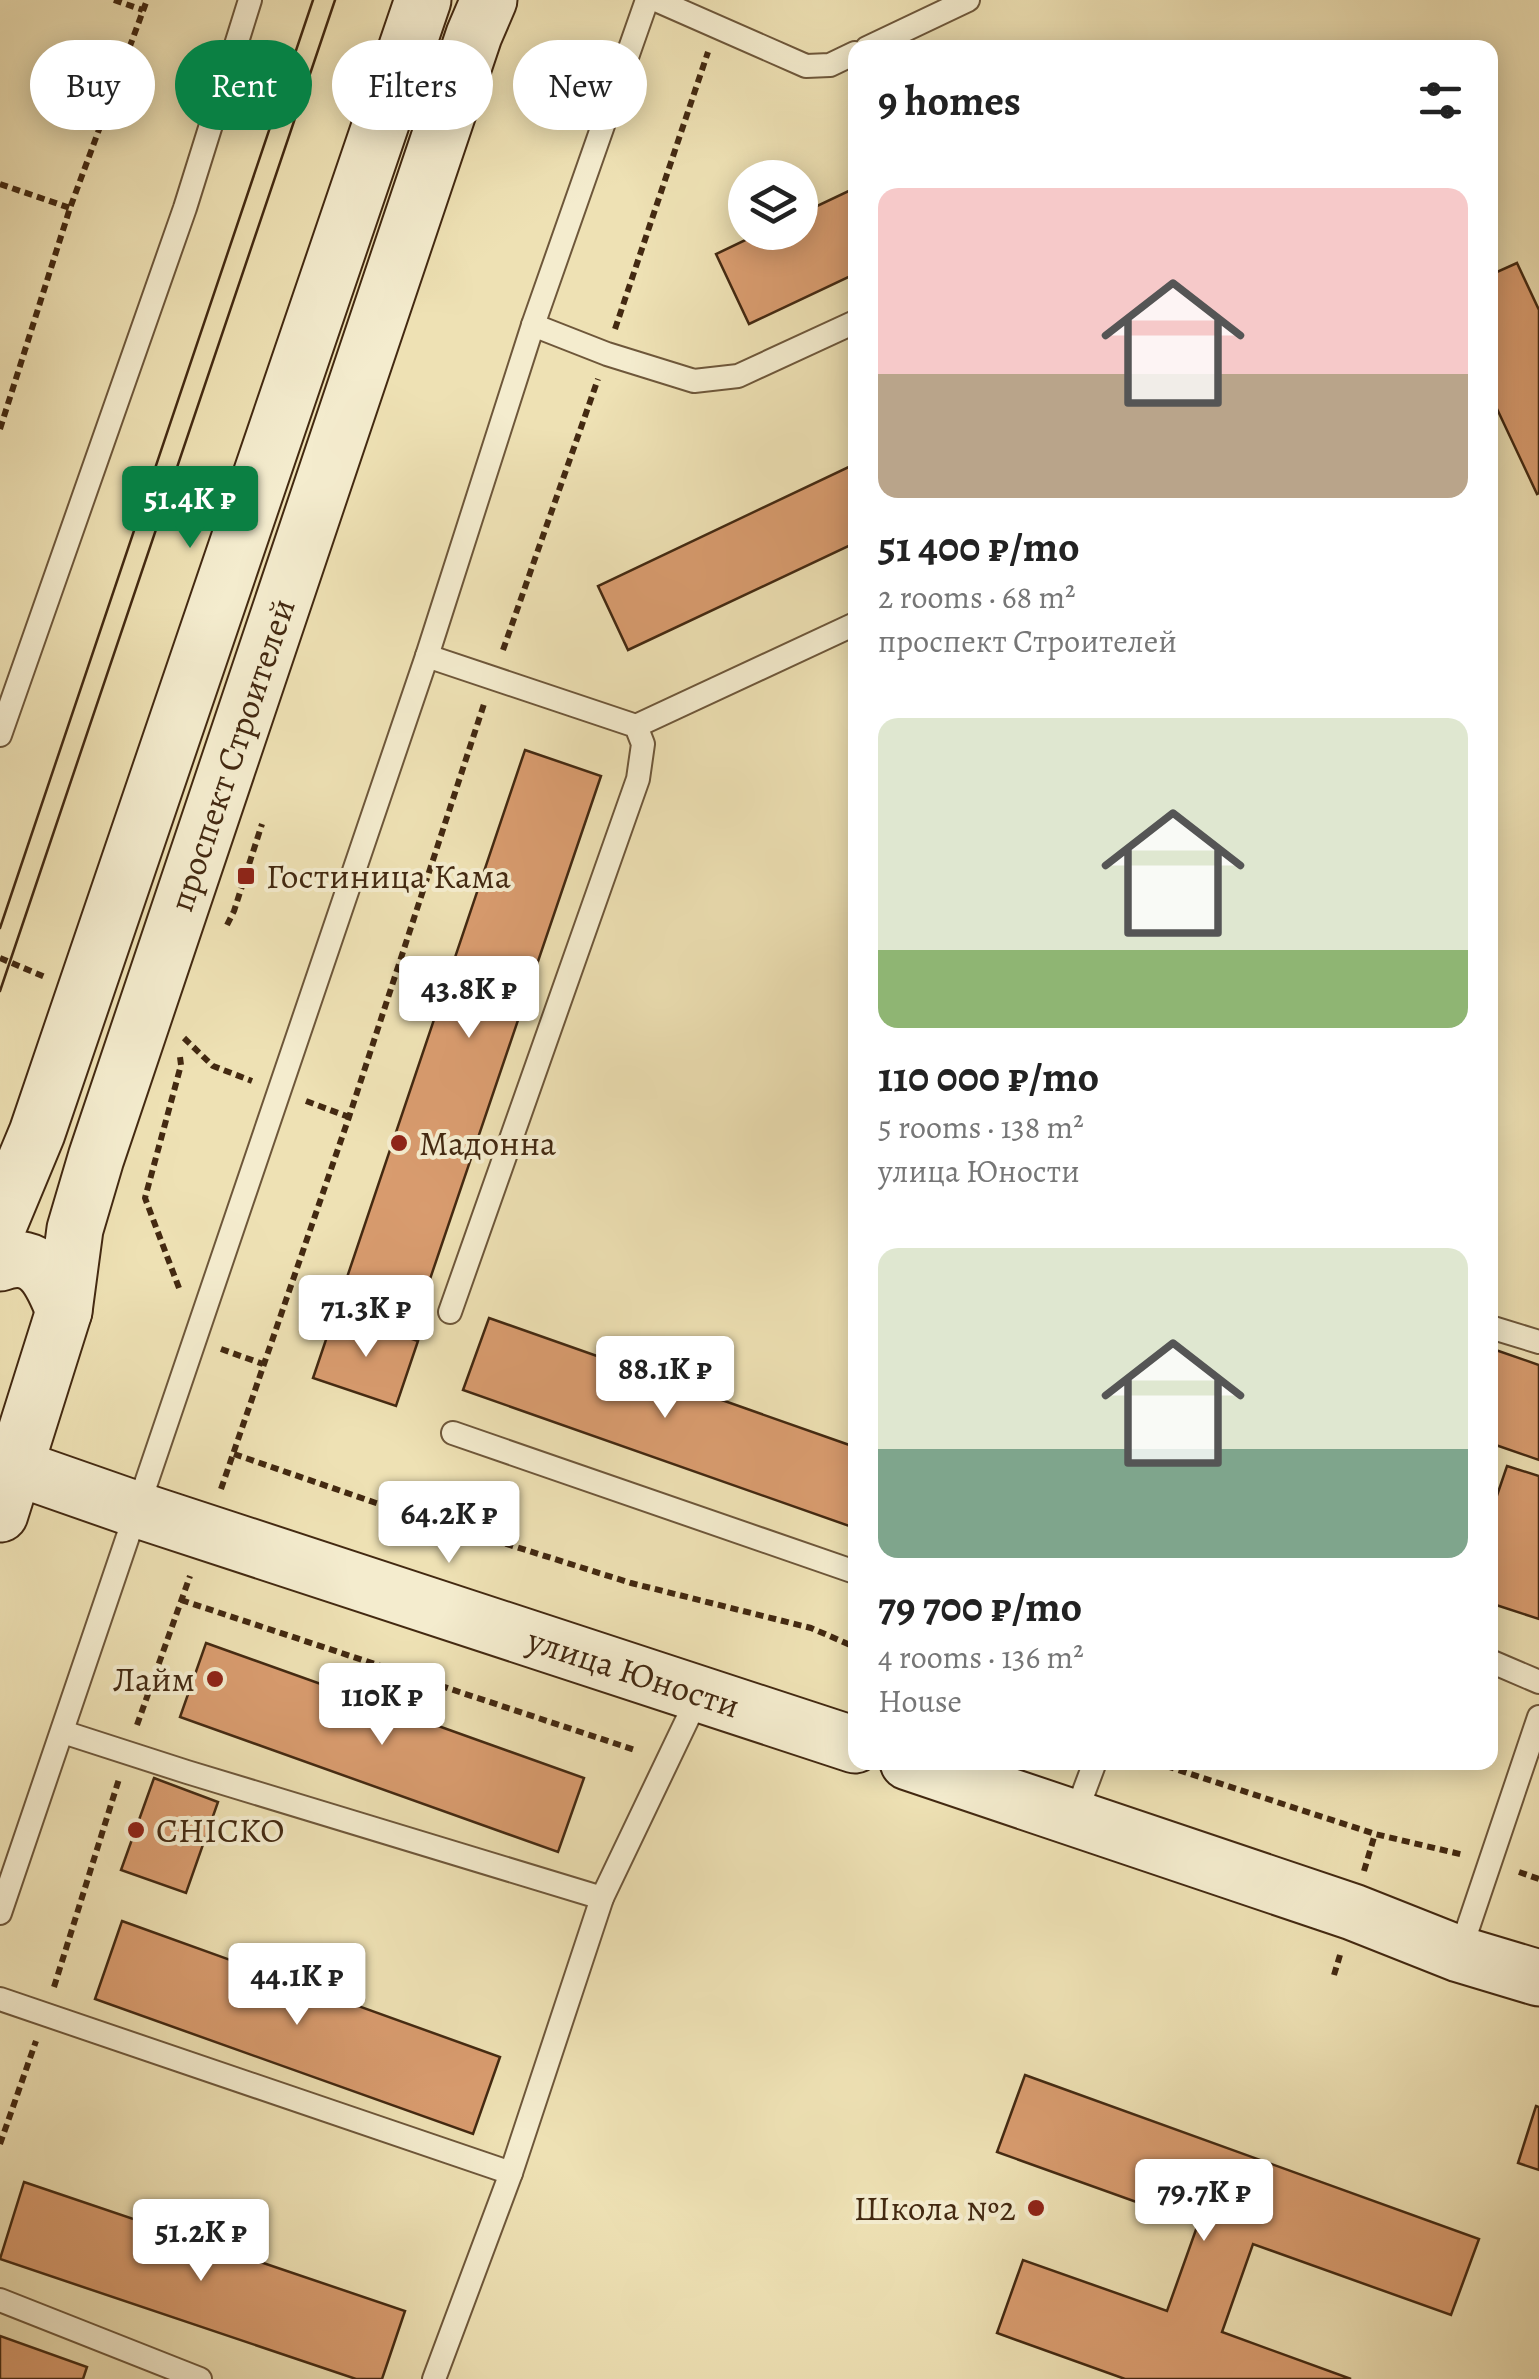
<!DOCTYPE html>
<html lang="en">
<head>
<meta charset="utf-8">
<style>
	:root { --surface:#fff; --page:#f2f2f2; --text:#222; --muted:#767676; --accent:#0b8043 }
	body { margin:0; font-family:Alegreya,serif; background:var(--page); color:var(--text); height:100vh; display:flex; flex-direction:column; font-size:38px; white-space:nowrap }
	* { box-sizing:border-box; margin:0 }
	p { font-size:32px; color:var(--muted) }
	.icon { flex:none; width:55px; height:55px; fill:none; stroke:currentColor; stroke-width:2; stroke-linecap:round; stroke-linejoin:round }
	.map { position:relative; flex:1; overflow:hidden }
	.side { position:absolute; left:848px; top:40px; width:650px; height:1730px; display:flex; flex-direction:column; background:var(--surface); border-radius:20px; box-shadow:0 5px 25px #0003 }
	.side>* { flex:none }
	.hud { position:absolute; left:30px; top:40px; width:668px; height:90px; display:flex; gap:20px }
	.tools { position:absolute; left:728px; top:160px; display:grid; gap:20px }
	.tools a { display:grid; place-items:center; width:90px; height:90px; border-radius:50%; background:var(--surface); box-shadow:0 5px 25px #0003; font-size:50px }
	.price { position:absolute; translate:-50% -85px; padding:0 22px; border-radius:10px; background:#fff; color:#222; font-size:32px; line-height:65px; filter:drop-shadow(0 2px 5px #0008) }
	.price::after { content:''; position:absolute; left:50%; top:60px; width:30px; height:22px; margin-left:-15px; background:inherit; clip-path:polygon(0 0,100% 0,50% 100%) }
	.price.on { background:var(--accent); color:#fff }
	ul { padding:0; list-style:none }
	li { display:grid; align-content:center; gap:20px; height:530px; padding:0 30px }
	li span { display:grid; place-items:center; height:310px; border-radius:20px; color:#555 }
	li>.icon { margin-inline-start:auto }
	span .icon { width:180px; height:180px; fill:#fffc; stroke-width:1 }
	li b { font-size:42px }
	h2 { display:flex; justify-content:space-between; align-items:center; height:120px; padding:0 30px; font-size:42px }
	.tag { padding:0 35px; border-radius:45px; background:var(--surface); box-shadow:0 5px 25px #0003; font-size:35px; line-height:90px }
	.tag.on { background:var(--accent); color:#fff }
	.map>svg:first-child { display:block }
	.building { fill:#d99c6f; stroke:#432911; stroke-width:2.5 }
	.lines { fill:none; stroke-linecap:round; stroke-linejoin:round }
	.lane-casing { stroke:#6e573a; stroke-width:26 }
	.secondary-casing { stroke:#432911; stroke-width:59 }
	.path { stroke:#432911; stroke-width:6; stroke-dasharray:8 5; stroke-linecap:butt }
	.lane { stroke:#f4ecce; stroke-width:22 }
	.secondary { stroke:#f4ecce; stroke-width:55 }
	.tram { stroke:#432911; stroke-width:2.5 }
	.poi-dot { fill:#8f2418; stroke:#f4ecce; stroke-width:4 }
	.labels { text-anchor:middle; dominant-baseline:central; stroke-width:8; stroke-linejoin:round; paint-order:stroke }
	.street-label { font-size:35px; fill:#432911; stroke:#f4ecce }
	.poi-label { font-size:35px; fill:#432911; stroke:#f4ecce; text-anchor:start }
</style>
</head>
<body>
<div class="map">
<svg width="1539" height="2379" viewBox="0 0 1539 2379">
	<rect width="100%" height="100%" fill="#eee1b4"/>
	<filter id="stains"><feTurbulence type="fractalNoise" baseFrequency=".002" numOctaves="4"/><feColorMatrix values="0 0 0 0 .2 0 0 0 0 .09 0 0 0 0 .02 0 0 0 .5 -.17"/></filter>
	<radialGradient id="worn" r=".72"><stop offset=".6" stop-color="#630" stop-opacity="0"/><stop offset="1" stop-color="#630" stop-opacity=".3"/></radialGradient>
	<g class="building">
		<path d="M855,188v86l-106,50 -33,-70 46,-22h38v-18z"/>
		<path d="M1517,263l22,47v183l-2,1 -47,-100v-119z"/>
		<path d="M855,464v79l-227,107 -30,-64z"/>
		<path d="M525,750l76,26 -189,556 -75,-25z"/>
		<path d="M335,1313l83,28 -22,65 -83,-28z"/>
		<path d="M489,1318l366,129v81l-392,-138z"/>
		<path d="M1490,1348l49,17v95l-49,-17z"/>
		<path d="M1507,1466l32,10v143l-49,-16v-87z"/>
		<path d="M206,1643l378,135 -26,74 -378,-135z"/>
		<path d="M154,1778l64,24 -32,91 -65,-23z"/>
		<path d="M122,1921l378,136 -27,77 -378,-135z"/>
		<path d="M1025,2075l454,164 -28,76 -198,-71 -31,88 129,47h-226l-128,-46 26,-73 144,51 31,-87 -201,-72z"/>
		<path d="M1536,2106l3,1v63l-21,-7z"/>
		<path d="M24,2182l381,129 -23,68h-26l-356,-120z"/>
		<path d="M0,2336l87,31 -4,12h-83z"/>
	</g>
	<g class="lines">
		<g class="lane-casing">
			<g id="lane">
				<path d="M656,0l150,66 24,-1 25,-12"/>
				<path d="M867,48l101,-48"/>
				<path d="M533,325l74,29 87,27 44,-5 117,-54"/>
				<path d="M427,656l209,70 7,18 -5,35 -188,533"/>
				<path d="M636,726l219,-102"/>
				<path d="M0,735l185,-527 65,-208"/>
				<path d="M1490,1327l49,15"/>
				<path d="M453,1433l402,139"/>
				<path d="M1490,1661l49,21"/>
				<path d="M63,1732l124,40 415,126"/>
				<path d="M1074,1818l21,-56"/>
				<path d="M0,1913l427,-1257 106,-331 114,-325"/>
				<path d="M1459,1954l80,-237"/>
				<path d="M0,1999l511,174"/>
				<path d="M0,2300l200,79"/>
				<path d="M434,2379l77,-206 91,-275 98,-205"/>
			</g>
		</g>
		<g class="secondary-casing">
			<g id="secondary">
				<path d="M0,1222l37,-89 386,-1133"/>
				<path d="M0,1263c39,-14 52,18 64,48"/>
				<path id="s1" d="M15,1467l123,43 717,235"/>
				<path id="s2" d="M0,1514l64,-203 11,-82 21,-71 378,-1123 15,-35"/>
				<path d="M908,1762l445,150 106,42 80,24"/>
			</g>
		</g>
		<g class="path">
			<path d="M114,0l29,10"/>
			<path d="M0,184l70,24"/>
			<path d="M615,329l93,-277"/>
			<path d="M0,429l70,-221 77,-208"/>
			<path d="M503,650l95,-271"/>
			<path d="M227,925l7,-14 28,-87"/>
			<path d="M0,958l45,19"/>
			<path d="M184,1038l29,28 39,15"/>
			<path d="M306,1101l43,16"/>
			<path d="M179,1288l-34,-90 36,-133 -1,-8"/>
			<path d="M221,1349l42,15"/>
			<path d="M234,1454l142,49 255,80 180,45 44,19"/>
			<path d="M221,1489l128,-372 135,-413"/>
			<path d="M181,1600l454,150"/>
			<path d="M137,1725l53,-149"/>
			<path d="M1154,1762l221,72 89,21"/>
			<path d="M1364,1871l11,-37"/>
			<path d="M1519,1872l20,7"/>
			<path d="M1334,1975l6,-20"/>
			<path d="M54,1987l65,-208"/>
			<path d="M0,2144l36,-103"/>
		</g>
		<use href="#lane" class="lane"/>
		<use href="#secondary" class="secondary"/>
		<g class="tram">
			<path d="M0,928l313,-928"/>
			<path d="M0,991l335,-991"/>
		</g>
	</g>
	<g class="poi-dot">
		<rect x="236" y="866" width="20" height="20" rx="5"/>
		<circle cx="399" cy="1143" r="10"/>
		<circle cx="215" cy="1679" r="10"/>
		<circle cx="136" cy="1830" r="10"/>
		<circle cx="1036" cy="2208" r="10"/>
	</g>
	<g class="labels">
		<g class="street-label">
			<text stroke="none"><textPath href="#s2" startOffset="795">проспект Строителей</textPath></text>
			<text stroke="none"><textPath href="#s1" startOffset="652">улица Юности</textPath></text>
		</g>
		<g class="poi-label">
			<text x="266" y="876">Гостиница Кама</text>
			<text x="419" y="1143">Мадонна</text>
			<text x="195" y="1679" text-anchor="end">Лайм</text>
			<text x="156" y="1830">CHICKO</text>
			<text x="1016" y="2208" text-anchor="end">Школа №2</text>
		</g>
	</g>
	<rect width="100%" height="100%" filter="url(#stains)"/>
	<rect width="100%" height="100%" fill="url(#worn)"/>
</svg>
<div class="tools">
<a><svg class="icon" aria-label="layers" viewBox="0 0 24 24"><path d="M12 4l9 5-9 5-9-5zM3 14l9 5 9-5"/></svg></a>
</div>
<b class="price on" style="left:190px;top:551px">51.4K ₽</b>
<b class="price" style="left:469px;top:1041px">43.8K ₽</b>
<b class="price" style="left:366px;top:1360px">71.3K ₽</b>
<b class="price" style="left:665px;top:1421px">88.1K ₽</b>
<b class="price" style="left:449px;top:1566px">64.2K ₽</b>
<b class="price" style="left:382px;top:1748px">110K ₽</b>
<b class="price" style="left:297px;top:2028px">44.1K ₽</b>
<b class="price" style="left:1204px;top:2244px">79.7K ₽</b>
<b class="price" style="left:201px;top:2284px">51.2K ₽</b>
<div class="hud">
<a class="tag">Buy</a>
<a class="tag on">Rent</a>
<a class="tag">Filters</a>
<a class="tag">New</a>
</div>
<section class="side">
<h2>9 homes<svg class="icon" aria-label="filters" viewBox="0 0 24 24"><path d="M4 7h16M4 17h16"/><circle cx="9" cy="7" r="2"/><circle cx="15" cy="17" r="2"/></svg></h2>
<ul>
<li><span style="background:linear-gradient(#f6c9c9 60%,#b9a48a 0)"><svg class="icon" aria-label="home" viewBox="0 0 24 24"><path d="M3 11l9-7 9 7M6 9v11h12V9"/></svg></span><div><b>51 400 ₽/mo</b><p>2 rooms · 68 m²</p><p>проспект Строителей</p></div></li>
<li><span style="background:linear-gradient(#dfe7d0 75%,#8fb573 0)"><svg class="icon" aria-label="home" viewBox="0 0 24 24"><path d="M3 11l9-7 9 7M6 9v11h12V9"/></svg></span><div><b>110 000 ₽/mo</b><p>5 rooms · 138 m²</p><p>улица Юности</p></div></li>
<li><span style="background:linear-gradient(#dfe7d0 65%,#7fa58c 0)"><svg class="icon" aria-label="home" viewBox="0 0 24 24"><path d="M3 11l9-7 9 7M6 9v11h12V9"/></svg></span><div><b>79 700 ₽/mo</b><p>4 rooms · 136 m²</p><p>House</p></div></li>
</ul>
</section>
</div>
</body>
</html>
